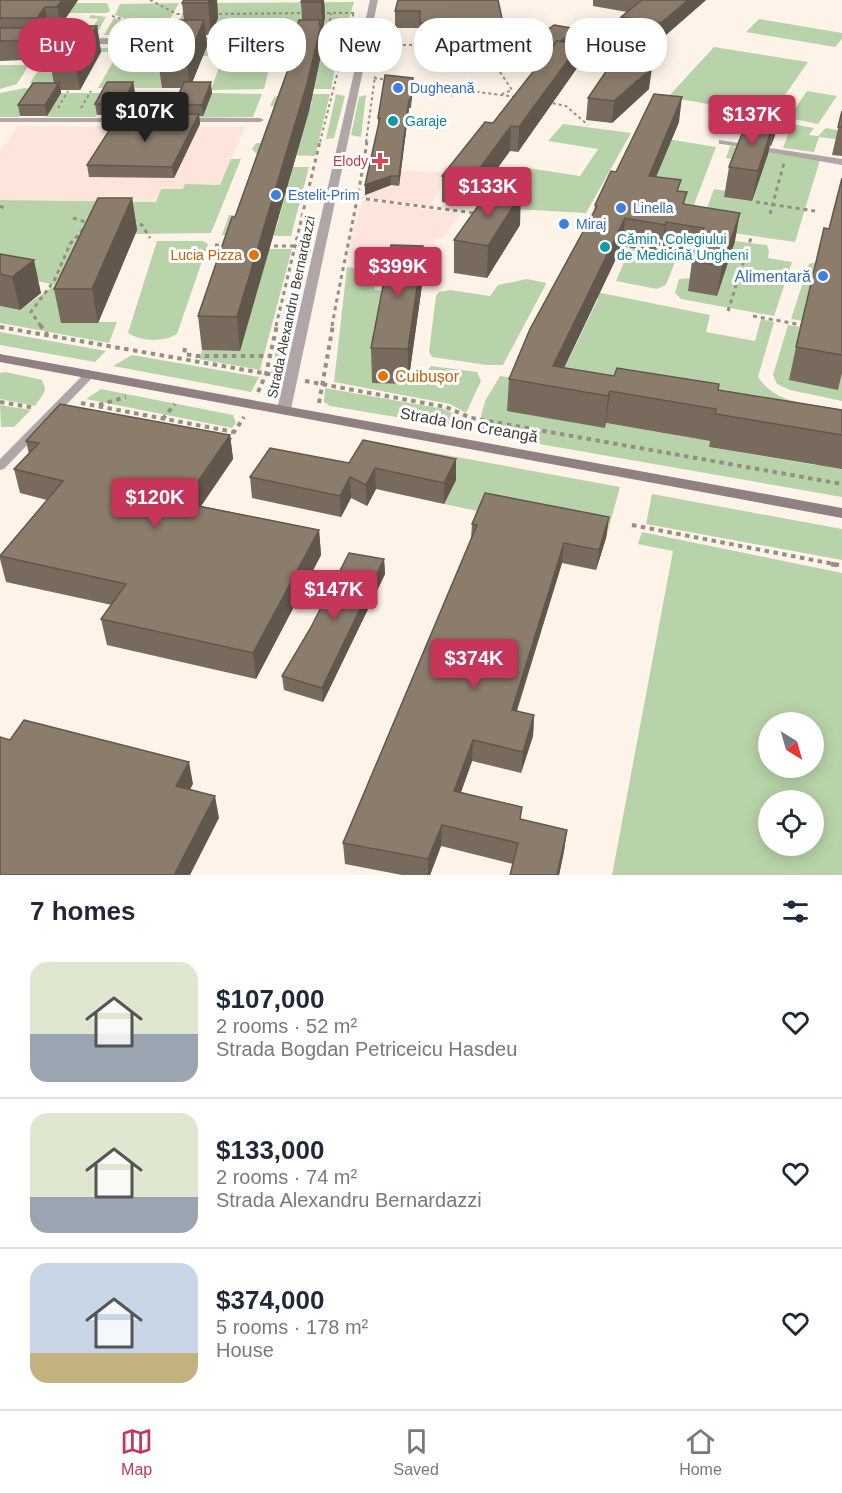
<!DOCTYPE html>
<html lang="en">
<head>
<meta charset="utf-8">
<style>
	:root { --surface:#fff; --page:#f6f6f7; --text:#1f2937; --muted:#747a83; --line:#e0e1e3; --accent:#c5365a }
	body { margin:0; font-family:Helvetica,sans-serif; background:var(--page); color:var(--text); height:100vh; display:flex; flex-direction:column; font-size:22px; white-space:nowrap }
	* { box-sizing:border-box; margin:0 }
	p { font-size:20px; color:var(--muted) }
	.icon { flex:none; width:33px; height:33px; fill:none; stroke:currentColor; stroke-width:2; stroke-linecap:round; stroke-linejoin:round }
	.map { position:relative; height:875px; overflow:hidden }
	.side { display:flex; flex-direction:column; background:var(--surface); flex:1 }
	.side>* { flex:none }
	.hud { position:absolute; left:18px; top:18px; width:807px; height:54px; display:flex; gap:12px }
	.needle { width:39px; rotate:143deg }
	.fabs { position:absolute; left:758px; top:712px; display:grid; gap:12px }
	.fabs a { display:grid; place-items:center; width:66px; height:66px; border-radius:50%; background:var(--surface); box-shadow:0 3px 15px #0003; font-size:30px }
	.price { position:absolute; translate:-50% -51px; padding:0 14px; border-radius:6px; background:var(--accent); color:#fff; font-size:20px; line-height:39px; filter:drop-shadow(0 2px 3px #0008) }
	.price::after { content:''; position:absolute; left:50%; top:36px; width:18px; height:14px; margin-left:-9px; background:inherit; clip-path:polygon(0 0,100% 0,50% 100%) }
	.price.current { background:#222; color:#fff }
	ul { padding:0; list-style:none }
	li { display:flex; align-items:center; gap:18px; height:150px; padding:0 30px }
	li+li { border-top:2px solid var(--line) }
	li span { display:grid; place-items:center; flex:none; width:168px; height:120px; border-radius:18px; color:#555 }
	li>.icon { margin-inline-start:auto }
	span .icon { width:72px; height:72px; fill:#fffc; stroke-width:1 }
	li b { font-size:26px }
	h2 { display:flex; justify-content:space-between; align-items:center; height:72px; padding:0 30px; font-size:26px }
	.chip { padding:0 21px; border-radius:24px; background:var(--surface); box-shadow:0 3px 15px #0003; font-size:21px; line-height:54px }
	.chip.current { background:var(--accent); color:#fff }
	.dock { display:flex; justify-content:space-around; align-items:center; height:84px; border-top:2px solid var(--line); background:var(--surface); font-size:16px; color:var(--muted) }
	.dock a { display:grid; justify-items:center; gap:3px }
	.dock .current { color:var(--accent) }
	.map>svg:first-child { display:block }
	.commercial { fill:#fee5db }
	.green { fill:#b8d3a9; fill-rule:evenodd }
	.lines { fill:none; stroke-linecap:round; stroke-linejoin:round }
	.path-far3 { stroke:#968e86; stroke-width:2; stroke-dasharray:3 3; stroke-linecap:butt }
	.path-far2 { stroke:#968e86; stroke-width:3; stroke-dasharray:4 4; stroke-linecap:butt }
	.path-far1 { stroke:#968e86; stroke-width:4; stroke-dasharray:4.5 4.5; stroke-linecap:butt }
	.path { stroke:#968e86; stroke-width:4.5; stroke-dasharray:6 6; stroke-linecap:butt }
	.lane { fill:#b1a6a7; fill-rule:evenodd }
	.street { fill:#b1a6a7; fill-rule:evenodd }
	.secondary { fill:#908082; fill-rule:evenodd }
	.wall { fill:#786b5d }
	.shaded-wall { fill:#61574c }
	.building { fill:#8b7c6c; stroke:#61574c; stroke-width:1.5 }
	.shop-dot { fill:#3f7fe0; stroke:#fff; stroke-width:2 }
	.culture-dot { fill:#0f9aa8; stroke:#fff; stroke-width:2 }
	.health-dot { fill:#e0444e; stroke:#fff; stroke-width:2 }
	.food-dot { fill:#e8710a; stroke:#fff; stroke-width:2 }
	.labels { text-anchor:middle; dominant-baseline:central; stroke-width:6; stroke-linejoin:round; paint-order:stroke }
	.far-shop-label { font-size:14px; fill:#366cbe; stroke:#fff; text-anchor:start }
	.far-culture-label { font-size:14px; fill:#0d838f; stroke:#fff; text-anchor:start }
	.far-health-label { font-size:14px; fill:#be3a42; stroke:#fff; text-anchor:end }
	.far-food-label { font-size:14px; fill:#c56008; stroke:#fff; text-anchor:end }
	.far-street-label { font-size:14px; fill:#413b34; stroke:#fff }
	.shop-label { font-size:16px; fill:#366cbe; stroke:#fff; text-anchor:end }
	.food-label { font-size:16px; fill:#c56008; stroke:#fff; text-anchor:start }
	.street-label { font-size:16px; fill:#413b34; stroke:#fff }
</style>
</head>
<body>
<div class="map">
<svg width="842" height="875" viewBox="0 0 842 875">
	<rect width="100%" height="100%" fill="#fdf3e8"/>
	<g class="commercial">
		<path d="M19,126l226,1 -25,58h-35l-2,4h-22l-5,13 -156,-2v-49z"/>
		<path d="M401,171l51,1 -21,31 5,2 -2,2 -72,-9 4,-7 15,-2z"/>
		<path d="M362,201h10l88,13 -16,23 -9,2 -11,12 -22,5 -55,-3z"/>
	</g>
	<g class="green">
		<path d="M0,0h25l3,3h79l3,8 -3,2h-107z"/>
		<path d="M354,2l-10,33 -170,-2c8,-22 9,-23 32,-30z"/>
		<path d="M179,3l-13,23h-17l-34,-11 5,-11z"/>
		<path d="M91,15l15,2 -10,18 -96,1v-11h94l4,-6 -9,-1z"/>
		<path d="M114,18l32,10 -1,4h17v2l-58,1z"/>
		<path d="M759,19l83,14v6l-7,8 -89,-15z"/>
		<path d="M323,47h16l-8,42h-18z"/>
		<path d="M714,47l94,15 -37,53 -103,-18z"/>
		<path d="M109,48v4h-31l-23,38 -25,-7 22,-34z"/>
		<path d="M121,48h97l-3,8h-12l2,-6 -43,38h-64z"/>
		<path d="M226,48h48l-10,41 -53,1z"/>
		<path d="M0,65h29l-12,19 -17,5z"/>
		<path d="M25,88l19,5h-9l-16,24h-19v-24z"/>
		<path d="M807,91l30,5 -19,28 -29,-6z"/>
		<path d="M61,93h47l-12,24h-50z"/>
		<path d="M160,93h16l-11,23h-16z"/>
		<path d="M212,93l50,1 -9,23 -78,1z"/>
		<path d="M285,94h45l-15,62 -58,-2 -5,-5 4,-6h18l23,7 15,-48 -23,-1 -3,6 -16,-1 4,-9z"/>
		<path d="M336,94l9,2 -11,42 -8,1z"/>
		<path d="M366,95l-5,42 -10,-2 8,-38z"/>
		<path d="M786,123l28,5 -5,7 9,1 8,-8 15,3 1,9 -23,-3 -5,15 -31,-4 6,-16 -8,-2z"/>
		<path d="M563,124l68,9 -45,80 -94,-5 36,-40 52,8 18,-27 -50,-8z"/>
		<path d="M643,135l73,12 -24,63 -47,-7z"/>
		<path d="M730,146l90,14 -25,82 -91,-13 -3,-4 13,-36 12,2 -2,6 14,-37 -12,-2z"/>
		<path d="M231,159h10l-30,74 -76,1 -73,88h55l-8,21 -109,-20v-17l20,4 35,-25 -55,-13v-72l156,2 5,-13h22l2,-5 35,1z"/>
		<path d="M293,167h16l-18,69 -69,-1 7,-20 20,1 -4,12 31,1z"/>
		<path d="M639,227l22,27 2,-4 15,4 -12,31 -9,4 -41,-8z"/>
		<path d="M157,241h46l5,3 -31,90c-13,8 -35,8 -49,-1z"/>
		<path d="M735,241l32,4 2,6 -1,7 24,4 -18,54 -93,-17 -6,-6 4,-14 13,-1 25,17z"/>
		<path d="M269,249h23l-32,121 -61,-11 3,-9 38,1z"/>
		<path d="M817,262l-14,59 -12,-2 18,-55z"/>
		<path d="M347,267l31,4 -4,19 15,1 19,93 2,-8h14l7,-10 46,6 4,9 -15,32 -16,-9 -116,-22z"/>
		<path d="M527,279l19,4 -1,3 -42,79h-16l-55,-8 -3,-5 7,-56 3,-4 11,-2 40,6 8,-11z"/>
		<path d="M567,286l143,29 -4,17 49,9 6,-22 13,3 -16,55c17,25 42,25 69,32l-265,-36 36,-74z"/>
		<path d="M788,325l14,2 40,38v36l-52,-11 -13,-6 -4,-9z"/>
		<path d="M0,332l106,19 -11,11 -95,-17z"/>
		<path d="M280,333h8l-8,40h-9z"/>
		<path d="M132,355l127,22 -8,15 -138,-26z"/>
		<path d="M6,372l36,8 3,8 -1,5 -9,13 -35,-7v-26z"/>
		<path d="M500,376l42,6 63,45 1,-4 104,18 -1,6 106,18 27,-3v35l-359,-63 -5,-6 7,-27z"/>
		<path d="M325,388l119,21 19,10 -7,8 -126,-21 -6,-4z"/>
		<path d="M101,389l132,26 3,8 -4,5 -146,-29z"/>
		<path d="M0,405l31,5 -17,17h-13z"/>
		<path d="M375,442l245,45 -14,51 -162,-34 12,-24 -92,-19z"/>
		<path d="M652,494l190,35v31l-196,-36z"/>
		<path d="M642,532l200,41v302h-230l61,-324 -35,-7zM768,723h45v45h-45zM768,801h45v45h-45z"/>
	</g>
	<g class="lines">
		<g class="path-far3">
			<path d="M150,0l27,14h11"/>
			<path d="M321,13h33"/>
			<path d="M213,14l92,-1"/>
			<path d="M112,16l34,10"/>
			<path d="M329,27l2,-14"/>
			<path d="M349,28l5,-16"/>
			<path d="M379,45h41"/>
			<path d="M41,59l9,-2"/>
			<path d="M500,72l12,18 -10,4"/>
			<path d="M374,78l14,2"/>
			<path d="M411,83l105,14"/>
			<path d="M451,96l6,-7"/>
			<path d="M547,102l19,4 22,19"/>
			<path d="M58,108l10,-17"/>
			<path d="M81,108l10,-17"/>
			<path d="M320,142l23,-91"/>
			<path d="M366,142l9,-66"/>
		</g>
		<g class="path-far2">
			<path d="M358,198l116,15"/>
			<path d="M756,202l59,9"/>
			<path d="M0,206l4,2"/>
			<path d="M770,214l14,-51"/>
			<path d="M73,218l16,5"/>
			<path d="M132,222l10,3 8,13"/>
			<path d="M215,245h11"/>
			<path d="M266,246h38"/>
			<path d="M728,311l23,-73"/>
			<path d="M753,316l49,9"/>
			<path d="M41,326l-10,-14 23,-31 16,-37 18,-20"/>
			<path d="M276,326l44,-185"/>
			<path d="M332,326c11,-62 26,-123 35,-185"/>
		</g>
		<g class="path-far1">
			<path d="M40,325l7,9"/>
			<path d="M0,327l274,48"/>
			<path d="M185,348l-1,6 12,2h74"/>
			<path d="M305,381l141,26 25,11 371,66"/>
			<path d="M258,392l8,-18 11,-49"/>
			<path d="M0,402l35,6"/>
			<path d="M81,403l153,29"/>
			<path d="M319,403l14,-78"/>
			<path d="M99,405l27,-8"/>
			<path d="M157,426l18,-22"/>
			<path d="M228,441l16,-24"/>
			<path d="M632,525l207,40"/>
		</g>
		<path class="path" d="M831,564l11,2"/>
		<g class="lane">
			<path d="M0,118h260l4,2 -4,2h-260z"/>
			<path d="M719,140l123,19v6l-120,-21h-3z"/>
			<path d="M90,371l4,1 2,2 -2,2 -90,93 -4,1v-11l86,-87z"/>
		</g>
		<path class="street" d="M370,0h8l-87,409 -7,4 -7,-4 84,-367 -361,3v-6l362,-3z"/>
		<path class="secondary" d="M0,354l842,154v10l-842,-156z"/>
	</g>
	<g class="wall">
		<path d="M0,0h78l-17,25h-13l-7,11 -10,1 2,10 -9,13 -24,1z"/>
		<path d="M217,0l1,18 -7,17h-5l1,11 -15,36 20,11 -9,23h-4l1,8 -26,54 -85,-1 -2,-12 79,-41 9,-10 -1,-9 8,-17h-20l-4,-27 26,-41 -2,-17z"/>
		<path d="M324,0l1,17 -3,17h-1l1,16 -13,61 -69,240 -38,-1 -4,-34 37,-99 52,-145v-11l15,-41 -1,-18z"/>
		<path d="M398,0l105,23 -1,18h-34v10l-26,1 -1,-11h-21v-13h-25v-17z"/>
		<path d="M593,0h113l-47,41 -40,-6 2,-18 6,-5 -34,-6z"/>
		<path d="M97,26l4,26 -21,38h-19v3l-14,23h-27l-2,-11 36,-22 -4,-20z"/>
		<path d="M576,39l-7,5 8,24 -59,84 -8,-1 -40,55 -28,-4v-26l51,-53 48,-62 -19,-4v-9z"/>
		<path d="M133,82l2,11 -10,21 -28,1 -2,-11z"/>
		<path d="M413,86l-2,22h-2l-10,78 -8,-1 -26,10v-10l13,-59v-8z"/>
		<path d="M649,89l-37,34 -26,-3 2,-22z"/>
		<path d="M842,111v45l-10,-1z"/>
		<path d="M778,114l-3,21 -4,11h-1l-2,8 -16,47 -28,-4 5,-30 19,-46z"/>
		<path d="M679,122l-23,55 23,14 6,14 50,36 -18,55 -29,-5 4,-30 2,-5 -31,-6 -2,4 -39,-8 -58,122 50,8 104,14 124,20v59l-133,-22 1,-6 -104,-18 -1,5 -98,-17 2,-32 85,-167 1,-7 21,-33z"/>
		<path d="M842,178v195l-4,17 -49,-10 7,-33 33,-118z"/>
		<path d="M132,198l5,32 -39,93h-37l-7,-34z"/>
		<path d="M520,225l-33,53 -33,-5v-33z"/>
		<path d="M423,246v32l-15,106 -36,-1 -1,-35z"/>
		<path d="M0,254l41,39 -21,17 -20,-4z"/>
		<path d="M230,435l3,24 -32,47 118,24 2,25 -65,124 -149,-34 -6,-26 11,-14 -106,-23 -6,-23v-4l47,-55 -27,-7 -6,-24 15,-15 -3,-13z"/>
		<path d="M456,459v21l-12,24 -68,-15 -9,17 -16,-8 -10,19 -89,-19 -2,-21 99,-14z"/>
		<path d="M609,517l-3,21 -10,32 -34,-7 -45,148 17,4 -1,21 -12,37 -49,-12 -11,31 60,27 46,11 -3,21 -5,24h-49l3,-11 -72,-18 -11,29h-28l-57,-11 -2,-21 128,-304 1,-15z"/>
		<path d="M384,559l1,15 -62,128 -39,-12 -2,-14z"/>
	</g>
	<g class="shaded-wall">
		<path d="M62,0h16l-17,25 -4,-18z"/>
		<path d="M209,0h8l1,18 -7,17 -3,-32z"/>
		<path d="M321,0h3l1,17 -3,17z"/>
		<path d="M688,0h18l-47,41 2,-18z"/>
		<path d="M45,7l3,18 -7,11 -4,-18z"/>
		<path d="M204,20l3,26 -17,42 -3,-27z"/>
		<path d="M320,20l2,30 -13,61 -69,240 -3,-34z"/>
		<path d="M97,26l4,26 -21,38 -5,-27z"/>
		<path d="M30,28l3,19 -9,13 -4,-19z"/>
		<path d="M577,29l-1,10 -31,23 1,-10z"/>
		<path d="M579,45l-2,23 -59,84 1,-25z"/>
		<path d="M652,68l-3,21 -37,34 2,-22z"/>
		<path d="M133,82l2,11 -10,21 -2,-10z"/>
		<path d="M211,82l1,11 -9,23 -1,-11z"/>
		<path d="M59,83l2,10 -14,23 -2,-11z"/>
		<path d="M682,97l-3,25 -34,81 4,-27z"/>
		<path d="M409,100v8l-10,78v-10z"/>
		<path d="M199,114l1,10 -26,54 -2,-11z"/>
		<path d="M778,114l-3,21 -4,11 4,-21z"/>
		<path d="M773,125l-5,29 -16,47 6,-30z"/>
		<path d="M511,126l-1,25 -40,55 1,-26z"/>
		<path d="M391,176v9l-26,10v-10z"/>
		<path d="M521,194l-1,31 -33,53 1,-32z"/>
		<path d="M132,198l5,32 -39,93 -6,-34z"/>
		<path d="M740,213l-5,28 -18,55 5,-30z"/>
		<path d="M625,218l-3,28 -67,141 -2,-21z"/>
		<path d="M666,222l-3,28 -2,4 4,-29z"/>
		<path d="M423,246v32l-15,106v-35z"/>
		<path d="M34,260l7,33 -21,17 -8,-33z"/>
		<path d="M610,391l-4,32 -1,5 3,-32z"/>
		<path d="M230,435l3,24 -47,69 -3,-25z"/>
		<path d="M456,459v21l-12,24v-21z"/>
		<path d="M375,468l1,21 -9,17 -1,-21z"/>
		<path d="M350,477l1,21 -10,19 -1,-21z"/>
		<path d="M609,517l-3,21 -10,32 3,-20z"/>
		<path d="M319,530l2,25 -65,124 -3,-26z"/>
		<path d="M564,543l-2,20 -52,168 2,-21z"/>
		<path d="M384,559l1,15 -62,128 -1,-14z"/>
		<path d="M534,715l-1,21 -12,37 2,-21z"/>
		<path d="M473,740l-1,21 -18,51v-21z"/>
		<path d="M189,762l4,22 -13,24 -4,-22z"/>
		<path d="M215,796l4,22 -29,57h-16z"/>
		<path d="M442,825l-1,21 -11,29h-2v-16z"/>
		<path d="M567,830l-3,21 -5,24h-2z"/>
	</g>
	<g class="building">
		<path d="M0,0h62l-5,7h-12l-8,11h-37z"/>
		<path d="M184,0h25l-1,3h-26z"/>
		<path d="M302,0h19v2h-20z"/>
		<path d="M398,0h100l5,23h-37l2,10 -26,1 -1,-11h-21v-12h-25z"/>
		<path d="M642,0h46l-27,23 -40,-6z"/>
		<path d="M178,20h26l-17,41h-29z"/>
		<path d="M299,20h21l-1,5h2l-14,59 -70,233 -39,-1 34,-99h3l56,-156h-4z"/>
		<path d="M554,25l23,4 -18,13 -2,-1 -4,6 -7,5 -24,-4z"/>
		<path d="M74,26h23l-22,37h-25z"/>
		<path d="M0,28h30l-10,13h-20z"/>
		<path d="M557,41l22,4 -60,82 -8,-1 -40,54 -29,-4 43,-54 8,1z"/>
		<path d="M613,61l39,7 -38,33 -26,-3z"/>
		<path d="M385,75l28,3 -2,22h-2l-10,76h-8l-26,9 15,-67h-2z"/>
		<path d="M107,82h26l-10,22h-28z"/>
		<path d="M184,82h27l-9,23h-28z"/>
		<path d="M33,83h26l-14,22h-27z"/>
		<path d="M654,94l28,3 -33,79 32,4 -4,11 10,1 -4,12 57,9 -18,53 -30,-5 12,-33 -38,-6 -1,3 -40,-7 -72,148 61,10 3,-8 102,16 -1,6 124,20v25l-127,-21 1,-5 -106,-18 -2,5 -99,-17 21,-50 67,-123 -2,-1 16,-34 5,1z"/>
		<path d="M752,110l26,4 -3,11 -27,-4z"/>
		<path d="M842,111v16h-4z"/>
		<path d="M171,114h28l-27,53 -85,-2 27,-42 52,1z"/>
		<path d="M747,121l26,4 -15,46 -29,-4z"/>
		<path d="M842,178v177l-46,-8 28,-119 5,1z"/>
		<path d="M490,189l31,5 -33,52 -34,-6z"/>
		<path d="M98,198h34l-40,91h-38z"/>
		<path d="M391,245l32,1 -15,103 -37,-1z"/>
		<path d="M0,254l34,6 -22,17 -12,-3z"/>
		<path d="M60,404l170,31 -47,68 136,27 -66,123 -152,-34 25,-35 -126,-28 63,-75 -49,-12 25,-26 -13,-2z"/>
		<path d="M363,440l93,19 -12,24 -69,-15 -9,17 -16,-8 -10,19 -90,-19 20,-29 79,15z"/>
		<path d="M485,493l124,24 -10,33 -35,-7 -52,167 22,5 -11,37 -50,-12 -19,51 68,16 -2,12 47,11 -10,45h-47l8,-32 -76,-18 -14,34 -85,-16 134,-318 -5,-1z"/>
		<path d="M349,553l35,6 -62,129 -40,-12 28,-47z"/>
		<path d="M24,720l165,42 -13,24 39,10 -41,79h-174v-138l10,3z"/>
	</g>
	<g class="shop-dot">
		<circle cx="398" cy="88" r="6"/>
		<circle cx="276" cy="195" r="6"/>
		<circle cx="621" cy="208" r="6"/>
		<circle cx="564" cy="224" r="6"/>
		<circle cx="823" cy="276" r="6"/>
	</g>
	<g class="culture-dot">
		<circle cx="393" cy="121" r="6"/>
		<circle cx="605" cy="247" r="6"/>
	</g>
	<path class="health-dot" d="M377 152h6v6h6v6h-6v6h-6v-6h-6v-6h6z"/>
	<g class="food-dot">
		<circle cx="254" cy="255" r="6"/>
		<circle cx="383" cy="376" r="6"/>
	</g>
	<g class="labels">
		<g class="far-shop-label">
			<text x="410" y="88">Dugheană</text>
			<text x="288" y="195">Estelit-Prim</text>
			<text x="633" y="208">Linella</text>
			<text x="576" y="224">Miraj</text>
		</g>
		<g class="far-culture-label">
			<text x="405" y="121">Garaje</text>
			<text x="617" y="239">Cămin, Colegiului<tspan x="617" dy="16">de Medicină Ungheni</tspan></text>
		</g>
		<g class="far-health-label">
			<text x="368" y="161">Elody</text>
		</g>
		<g class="far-food-label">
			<text x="242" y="255">Lucia Pizza</text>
		</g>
		<g class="far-street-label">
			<text transform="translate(291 307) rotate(-78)">Strada Alexandru Bernardazzi</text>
		</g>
		<g class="shop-label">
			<text x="811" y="276">Alimentară</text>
		</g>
		<g class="food-label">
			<text x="395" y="376">Cuibușor</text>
		</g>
		<g class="street-label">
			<text transform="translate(469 425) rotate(10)">Strada Ion Creangă</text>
		</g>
	</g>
</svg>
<div class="fabs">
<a><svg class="needle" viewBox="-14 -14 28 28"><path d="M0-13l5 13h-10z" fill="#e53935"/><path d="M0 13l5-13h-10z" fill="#747a83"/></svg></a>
<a><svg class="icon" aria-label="locate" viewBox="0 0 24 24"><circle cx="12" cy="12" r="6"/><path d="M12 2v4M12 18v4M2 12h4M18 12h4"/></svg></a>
</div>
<b class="price current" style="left:145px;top:143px">$107K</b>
<b class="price" style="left:752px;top:146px">$137K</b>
<b class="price" style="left:488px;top:218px">$133K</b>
<b class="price" style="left:398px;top:298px">$399K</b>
<b class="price" style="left:155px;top:529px">$120K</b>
<b class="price" style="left:334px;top:621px">$147K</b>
<b class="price" style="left:474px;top:690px">$374K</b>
<div class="hud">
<a class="chip current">Buy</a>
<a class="chip">Rent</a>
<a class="chip">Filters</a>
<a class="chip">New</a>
<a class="chip">Apartment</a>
<a class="chip">House</a>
</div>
</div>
<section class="side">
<h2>7 homes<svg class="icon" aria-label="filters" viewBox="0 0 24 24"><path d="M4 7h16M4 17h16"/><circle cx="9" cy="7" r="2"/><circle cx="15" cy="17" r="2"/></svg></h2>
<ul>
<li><span style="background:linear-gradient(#dfe7d0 60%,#9aa5b1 0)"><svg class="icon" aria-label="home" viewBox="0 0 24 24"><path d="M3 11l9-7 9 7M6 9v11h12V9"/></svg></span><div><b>$107,000</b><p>2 rooms · 52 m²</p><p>Strada Bogdan Petriceicu Hasdeu</p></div><svg class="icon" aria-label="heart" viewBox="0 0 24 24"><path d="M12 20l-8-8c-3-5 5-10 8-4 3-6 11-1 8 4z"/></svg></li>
<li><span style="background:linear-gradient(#dfe7d0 70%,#9aa5b1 0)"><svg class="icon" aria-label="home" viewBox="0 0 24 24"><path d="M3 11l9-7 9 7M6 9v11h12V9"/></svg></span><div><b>$133,000</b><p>2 rooms · 74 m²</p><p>Strada Alexandru Bernardazzi</p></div><svg class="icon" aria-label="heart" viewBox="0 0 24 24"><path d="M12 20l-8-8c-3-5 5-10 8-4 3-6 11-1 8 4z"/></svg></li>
<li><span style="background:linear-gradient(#c9d6e8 75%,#c2b280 0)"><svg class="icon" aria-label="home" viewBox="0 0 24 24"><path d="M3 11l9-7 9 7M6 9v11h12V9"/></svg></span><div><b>$374,000</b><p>5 rooms · 178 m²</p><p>House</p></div><svg class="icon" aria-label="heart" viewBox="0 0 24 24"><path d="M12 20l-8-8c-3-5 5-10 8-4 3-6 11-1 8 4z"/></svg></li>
</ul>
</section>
<nav class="dock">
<a class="current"><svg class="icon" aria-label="map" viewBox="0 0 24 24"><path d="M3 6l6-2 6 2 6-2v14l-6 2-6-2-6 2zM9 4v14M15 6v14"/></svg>Map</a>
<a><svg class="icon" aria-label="saved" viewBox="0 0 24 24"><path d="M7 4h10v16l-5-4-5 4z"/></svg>Saved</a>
<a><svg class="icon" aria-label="home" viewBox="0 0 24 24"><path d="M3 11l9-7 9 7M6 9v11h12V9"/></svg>Home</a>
</nav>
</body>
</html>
